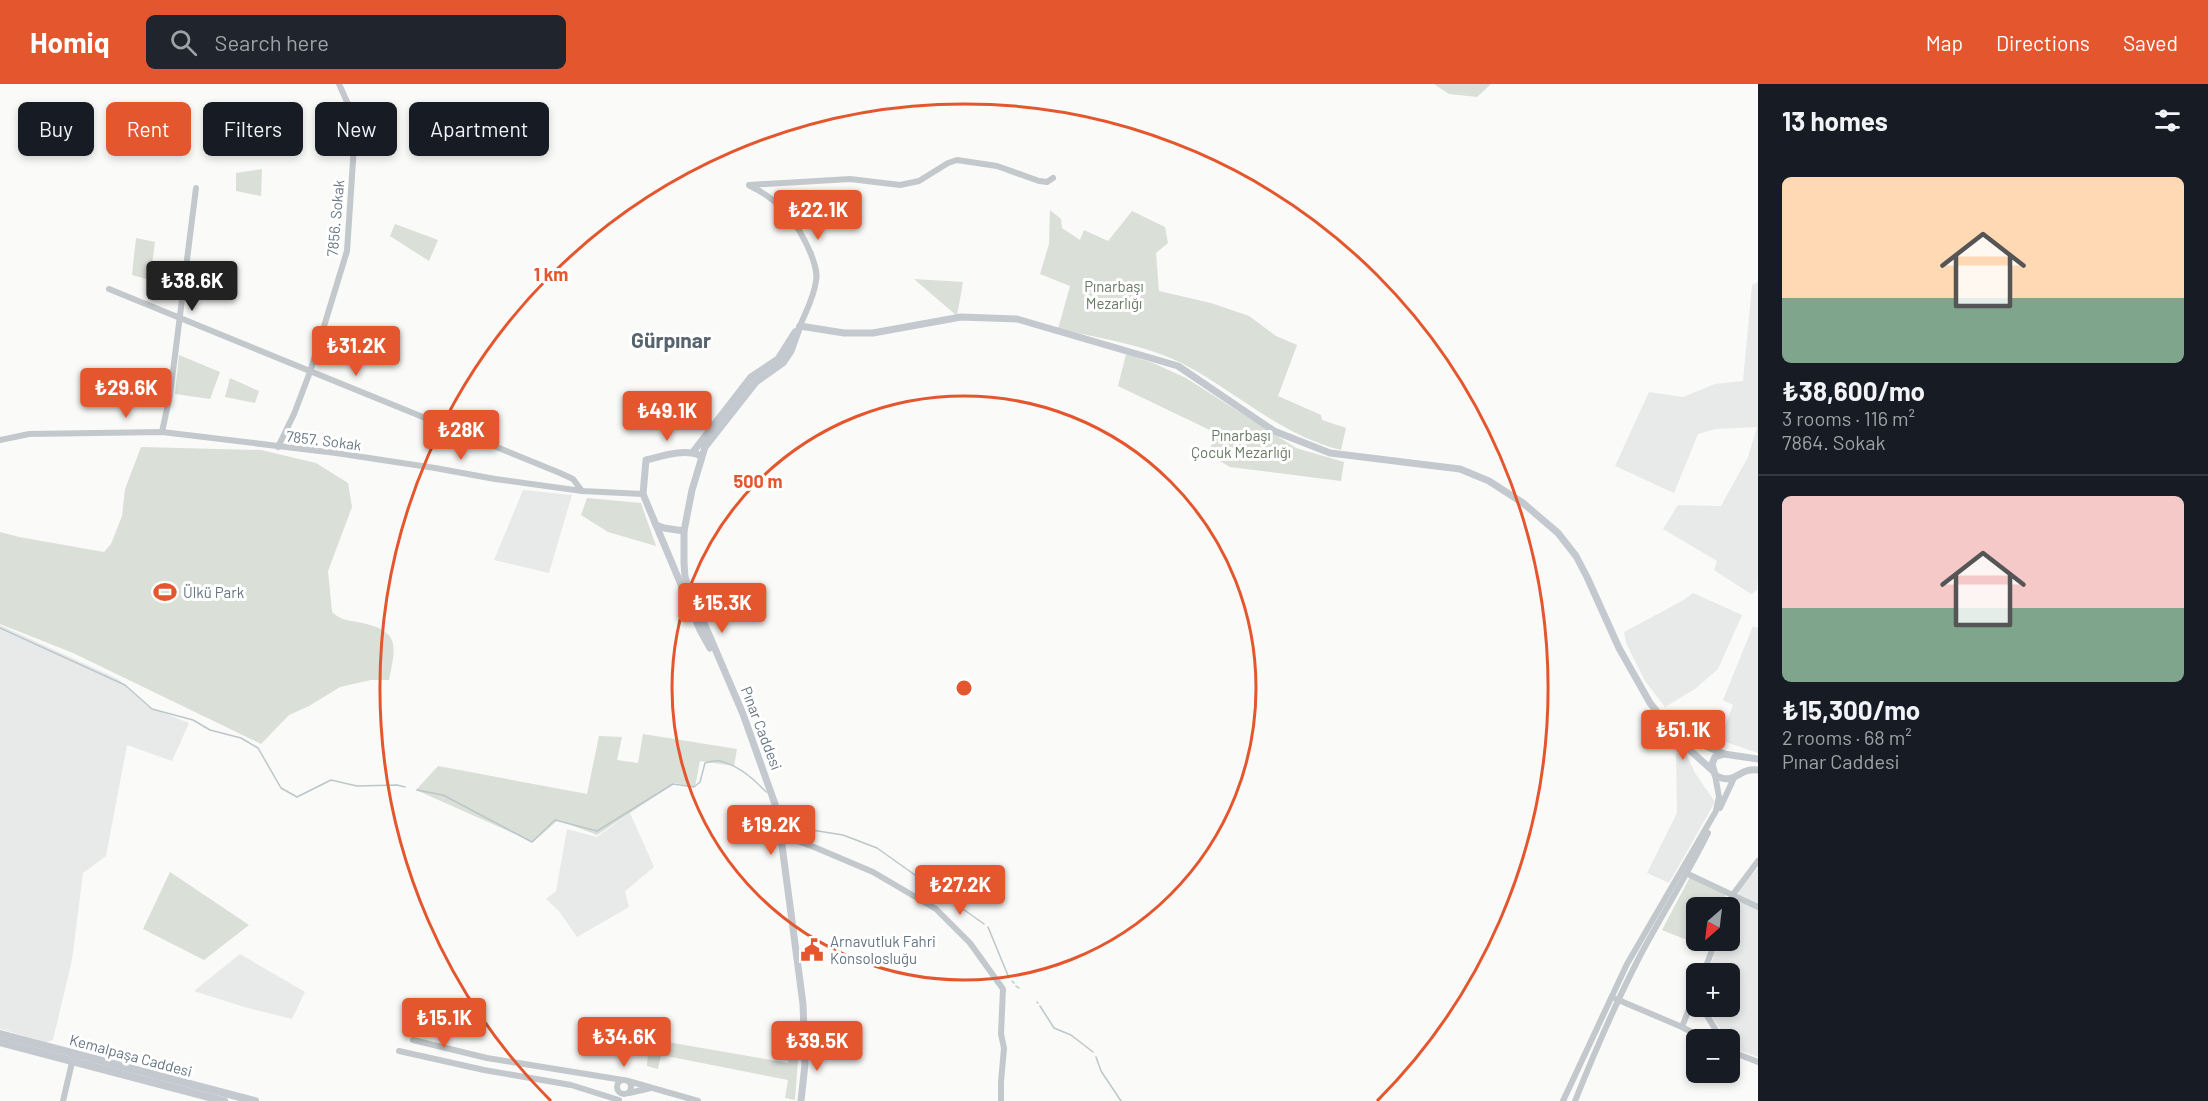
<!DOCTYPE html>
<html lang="en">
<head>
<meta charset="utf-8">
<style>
	:root { --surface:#171b24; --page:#20242c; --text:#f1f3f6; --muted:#9ea1a6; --line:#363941; --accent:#e4572e }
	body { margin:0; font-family:Barlow,sans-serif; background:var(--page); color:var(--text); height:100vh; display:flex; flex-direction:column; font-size:22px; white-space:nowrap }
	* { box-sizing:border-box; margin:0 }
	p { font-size:20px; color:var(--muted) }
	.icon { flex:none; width:33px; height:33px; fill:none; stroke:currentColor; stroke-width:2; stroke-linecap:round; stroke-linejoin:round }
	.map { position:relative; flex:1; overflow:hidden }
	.sheet { display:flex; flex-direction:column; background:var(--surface); width:450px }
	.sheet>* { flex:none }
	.top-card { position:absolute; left:18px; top:18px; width:570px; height:54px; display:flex; gap:12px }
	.needle { width:39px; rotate:208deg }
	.controls { position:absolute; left:1686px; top:813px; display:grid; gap:12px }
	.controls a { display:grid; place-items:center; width:54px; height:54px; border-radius:9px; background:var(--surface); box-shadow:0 3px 9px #0003; font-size:30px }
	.price { position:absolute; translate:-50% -51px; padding:0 14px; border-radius:6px; background:var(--accent); color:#fff; font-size:20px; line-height:39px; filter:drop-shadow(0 2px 3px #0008) }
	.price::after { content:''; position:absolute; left:50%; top:36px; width:18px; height:14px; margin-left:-9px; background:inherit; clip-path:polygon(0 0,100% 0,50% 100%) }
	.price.on { background:#222; color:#fff }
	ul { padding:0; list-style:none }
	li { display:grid; align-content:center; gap:12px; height:318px; padding:0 24px }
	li+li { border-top:2px solid var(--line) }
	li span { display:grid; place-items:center; height:186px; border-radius:9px; color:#555 }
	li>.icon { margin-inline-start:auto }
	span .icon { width:108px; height:108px; fill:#fffc; stroke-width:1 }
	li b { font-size:26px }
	h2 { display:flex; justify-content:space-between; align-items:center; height:72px; padding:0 24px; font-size:26px }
	.tag { padding:0 21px; border-radius:9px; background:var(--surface); box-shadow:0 3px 9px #0003; font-size:21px; line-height:54px }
	.tag.on { background:var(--accent); color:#fff }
	header { display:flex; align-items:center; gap:36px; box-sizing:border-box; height:84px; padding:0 30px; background:var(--accent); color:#fff }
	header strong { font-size:28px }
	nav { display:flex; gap:33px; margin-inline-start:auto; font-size:21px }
	.search { width:420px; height:54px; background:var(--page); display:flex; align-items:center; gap:15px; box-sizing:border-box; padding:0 21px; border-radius:9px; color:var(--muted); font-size:22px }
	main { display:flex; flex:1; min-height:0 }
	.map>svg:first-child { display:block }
	.built { fill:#e8e9e9 }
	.green { fill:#dadfd7 }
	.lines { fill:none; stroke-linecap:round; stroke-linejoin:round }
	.stream { stroke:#bbc7cb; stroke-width:1.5 }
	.tertiary { stroke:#c3c8cc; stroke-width:6 }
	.secondary { stroke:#c3c9ce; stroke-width:7 }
	.primary { stroke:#c3c9ce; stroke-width:8 }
	.ring { fill:none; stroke:#e4572e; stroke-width:3 }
	.labels { text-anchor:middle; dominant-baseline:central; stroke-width:6; stroke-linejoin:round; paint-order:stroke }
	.street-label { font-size:15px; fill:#657683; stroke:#fff }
	.park-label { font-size:15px; fill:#687a64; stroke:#fff }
	.poi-label { font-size:15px; fill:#657683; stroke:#fff; text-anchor:start }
	.district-label { font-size:21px; font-weight:bold; fill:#57646e; stroke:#fff }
	.centre { fill:#e4572e; stroke:#fff; stroke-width:3 }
	.ring-label { font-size:18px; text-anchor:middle; font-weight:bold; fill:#e4572e; stroke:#fff; stroke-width:6; stroke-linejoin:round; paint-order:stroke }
</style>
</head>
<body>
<header>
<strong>Homiq</strong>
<div class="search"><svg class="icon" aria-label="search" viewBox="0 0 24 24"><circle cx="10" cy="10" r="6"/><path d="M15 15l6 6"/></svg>Search here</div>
<nav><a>Map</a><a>Directions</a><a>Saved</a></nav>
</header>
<main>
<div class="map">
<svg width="1758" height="1017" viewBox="0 0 1758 1017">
	<rect width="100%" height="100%" fill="#fafaf8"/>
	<g class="built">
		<path d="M1758,198v292l-1,16 -6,4 -37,-24 3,-9 -54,-32 15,-24 43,1 27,-49 9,-30 -41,2 -18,5 -24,59 -59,-27 34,-74 34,5 32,-13 28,-3 9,-96z"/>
		<path d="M523,406l49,5 -23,78 -55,-13z"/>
		<path d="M1693,509l49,22 -24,54 -23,20 -30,18 -20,-26 -19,-38 -2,-11 58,-31z"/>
		<path d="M0,541l118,54 29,27 42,17 -17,38 -45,-16 -21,111 -23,17 -11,87 -19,80 -7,2 -46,-13z"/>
		<path d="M1753,542l5,2v125l-38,-13 13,-35 -10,-5z"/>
		<path d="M1684,665l11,24 20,29 -46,81 -22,-10 30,-60 -1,-59z"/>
		<path d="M630,729l24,54 -29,24 4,16 -52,30 -18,-26 -13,-12 10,-8 11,-62 30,8z"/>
		<path d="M1758,784v189l-25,-9 -3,-8 -3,-1 -21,-32 24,-1v-32l-23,-1 13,-32 10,-1v-24l10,-28z"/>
		<path d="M240,870l65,38 -13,27 -48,-12 -50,-16z"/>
	</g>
	<g class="green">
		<path d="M1434,0h57l-14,13 -28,-3z"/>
		<path d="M262,85l-1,27 -25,-5v-18z"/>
		<path d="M1050,126l11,9 1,9 18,12 4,-10 24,11 24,-30 33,16 3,16 -12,10 3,38 52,12 38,13 27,20 21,9 -19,51 43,19 1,5 24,8 -5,22c-58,-14 -101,-55 -152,-83 -39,-22 -87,-28 -131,-38l12,-43 -30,-12 9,-30z"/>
		<path d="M395,140l43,16 -9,21 -39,-25z"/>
		<path d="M136,154l19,4 -5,38 -18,-5z"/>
		<path d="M914,195l49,3 -6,34z"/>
		<path d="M1126,270l27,9 33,15 110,70 48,14 -3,19 -111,-14 -22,-13 8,-21 -98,-47z"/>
		<path d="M179,271l41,17 -10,27 -35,-5z"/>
		<path d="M230,294l29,13 -4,12 -30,-6z"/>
		<path d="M141,363l120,3 55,13 32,20 4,24 -24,64 4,41c9,8 14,8 25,10 42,8 40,20 32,58h-18l-31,7 -31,19 -20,9 -28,29 -188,-91 -73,-29v-92l19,5 85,15 7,-8 11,-28 3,-27z"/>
		<path d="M587,414l54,5 15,43 -48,-14 -27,-17z"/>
		<path d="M643,650l94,15 -3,17 -34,-5 -5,26 -20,-4 -78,52 -39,-15 -25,22 -117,-52 22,-24 149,28 12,-58 23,1 -5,23 21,3z"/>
		<path d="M170,788l79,53 -45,35 -61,-31z"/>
		<path d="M1690,793l36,16 -5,14 -25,1v32l14,1 -3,7 -45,-18z"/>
		<path d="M656,941l12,2 -1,15 121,21 2,-19 9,2 -4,54 -10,-2 3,-18 -127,-25 -3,14 -11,-3 1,-13 -45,-9 5,-13 46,8z"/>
	</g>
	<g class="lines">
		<g class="stream">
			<path d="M0,544l125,57 27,24 41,11 17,10 31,8 17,10 23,40 16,9 34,-17 26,6 40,-1 8,2"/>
			<path d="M417,706l26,5 89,47 23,-22 42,11 76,-47 21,3 6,-5 5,-19c4,-1 10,-3 15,-2 18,4 34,18 46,31"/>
			<path d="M782,725l12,15"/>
			<path d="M799,744l44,7 34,13 107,76"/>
			<path d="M988,843l21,51"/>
			<path d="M1012,897l2,2"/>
			<path d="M1016,902l3,2"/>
			<path d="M1037,918l1,1"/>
			<path d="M1040,922l14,22 17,7 22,17"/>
			<path d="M1096,973l5,14 20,30"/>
		</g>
		<g class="tertiary">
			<path d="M749,101l101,-6 50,6 19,-4 29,-18 9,-3 40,6 42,15 8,1 6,-4"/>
			<path d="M750,102c30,14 48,37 61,68 3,9 7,18 5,27 -2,16 -10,30 -16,45"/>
			<path d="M109,205l451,184 13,6 9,12"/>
			<path d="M162,348l8,-37 26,-207"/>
			<path d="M0,356l29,-6 133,-2 174,21 99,15 60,11 87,12 61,3"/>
			<path d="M278,363l16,-33 16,-42 37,-121 7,-105 -1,-23 -5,-19 -9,-20"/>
			<path d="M1720,724l14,-30"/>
			<path d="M781,754l5,-1 28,10 59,25 63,37 34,34 33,46 -2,45 3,14 -3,34v19"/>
			<path d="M1688,790l70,33"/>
			<path d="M1729,824l5,-15 24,-32"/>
			<path d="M1703,890l13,-34"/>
			<path d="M1696,907l-14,36 24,13"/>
			<path d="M1616,915l66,28"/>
			<path d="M1701,922l21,34"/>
			<path d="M413,956l74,18 136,22"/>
			<path d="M399,967l85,19 87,15 48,15"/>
			<path d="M1730,967l28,11"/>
			<circle cx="624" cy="1003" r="7"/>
			<path d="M628,997l70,20"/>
			<path d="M629,1009l22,-5"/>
			<path d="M63,1017l11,-47"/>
			<path d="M1563,1017l64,-137 89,-153 3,-14 -4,-22"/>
			<path d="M1575,1017c20,-50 41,-99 66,-147 22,-41 46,-79 67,-121"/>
		</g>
		<g class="secondary">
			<path d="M800,242l44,7h29l88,-16 56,2 161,47 96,65 56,22 130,16 29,12 34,22 35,30 18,23 11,21 32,71 31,55 31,39 32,29"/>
			<path d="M800,242l-9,25 -8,12 -27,19 -51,65 -13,43 -8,41v32l1,14 10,25 48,112 32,90 6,34 22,166 2,60 -4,37"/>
			<path d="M693,368l58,-75 27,-18 17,-27"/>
			<path d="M701,372c-16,-8 -39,0 -55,4l-3,34 57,136 10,18"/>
			<path d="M656,441l8,3 20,3"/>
			<path d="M1676,649l48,21 34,5"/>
			<path d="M1724,670l-9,3 -3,7 3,11c20,12 23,-8 43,-5"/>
		</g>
		<g class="primary">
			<path d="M0,950l255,67"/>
			<path d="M0,958l224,59"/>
		</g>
	</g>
	<g class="ring">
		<circle cx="964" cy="604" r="292"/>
		<path d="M551 1017A584 584 0 1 1 1377 1017"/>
	</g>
	<defs>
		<g id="stadium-bare" transform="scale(1.8)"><path d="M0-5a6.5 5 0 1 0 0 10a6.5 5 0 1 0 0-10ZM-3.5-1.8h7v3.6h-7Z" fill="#e4572e" stroke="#fff" stroke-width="2.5" paint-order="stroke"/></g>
		<g id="civic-bare" transform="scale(1.8)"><path d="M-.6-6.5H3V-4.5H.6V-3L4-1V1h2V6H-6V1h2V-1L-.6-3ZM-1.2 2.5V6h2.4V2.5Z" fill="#e4572e" stroke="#fff" stroke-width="2.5" paint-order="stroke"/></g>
	</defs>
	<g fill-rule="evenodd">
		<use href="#stadium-bare" x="165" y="508"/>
		<use href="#civic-bare" x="812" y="866"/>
	</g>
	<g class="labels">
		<g class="street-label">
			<text transform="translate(335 134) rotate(-85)">7856. Sokak</text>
			<text transform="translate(324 356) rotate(7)">7857. Sokak</text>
			<text transform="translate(762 644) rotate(69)">Pınar Caddesi</text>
			<text transform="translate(131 971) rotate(15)">Kemalpaşa Caddesi</text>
		</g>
		<g class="park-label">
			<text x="1114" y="202">Pınarbaşı<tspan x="1114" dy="17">Mezarlığı</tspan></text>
			<text x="1241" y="351">Pınarbaşı<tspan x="1241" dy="17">Çocuk Mezarlığı</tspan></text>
		</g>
		<g class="poi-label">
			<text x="183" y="508">Ülkü Park</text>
			<text x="830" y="857">Arnavutluk Fahri<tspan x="830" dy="17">Konsolosluğu</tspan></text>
		</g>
		<g class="district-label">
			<text x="671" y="255">Gürpınar</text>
		</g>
	</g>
	<circle cx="964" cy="604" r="9" class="centre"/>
	<g class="ring-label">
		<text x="551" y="197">1 km</text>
		<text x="758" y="404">500 m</text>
	</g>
</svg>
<div class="controls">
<a><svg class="needle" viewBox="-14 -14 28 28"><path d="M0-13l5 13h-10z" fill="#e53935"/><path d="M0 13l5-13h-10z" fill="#9ea1a6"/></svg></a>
<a>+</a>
<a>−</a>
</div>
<b class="price" style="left:818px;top:157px">₺22.1K</b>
<b class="price on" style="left:192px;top:228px">₺38.6K</b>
<b class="price" style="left:356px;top:293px">₺31.2K</b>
<b class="price" style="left:126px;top:335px">₺29.6K</b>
<b class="price" style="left:667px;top:358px">₺49.1K</b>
<b class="price" style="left:461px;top:377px">₺28K</b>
<b class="price" style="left:722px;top:550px">₺15.3K</b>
<b class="price" style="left:1683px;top:677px">₺51.1K</b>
<b class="price" style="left:771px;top:772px">₺19.2K</b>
<b class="price" style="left:960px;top:832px">₺27.2K</b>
<b class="price" style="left:444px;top:965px">₺15.1K</b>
<b class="price" style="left:624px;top:984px">₺34.6K</b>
<b class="price" style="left:817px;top:988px">₺39.5K</b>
<div class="top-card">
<a class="tag">Buy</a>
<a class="tag on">Rent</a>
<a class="tag">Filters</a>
<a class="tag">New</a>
<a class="tag">Apartment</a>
</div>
</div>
<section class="sheet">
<h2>13 homes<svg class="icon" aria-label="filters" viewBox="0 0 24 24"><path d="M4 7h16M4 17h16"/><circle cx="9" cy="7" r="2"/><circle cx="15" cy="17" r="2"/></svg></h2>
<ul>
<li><span style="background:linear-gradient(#ffd9b3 65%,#7fa58c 0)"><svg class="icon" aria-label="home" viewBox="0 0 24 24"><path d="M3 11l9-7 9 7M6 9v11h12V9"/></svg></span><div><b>₺38,600/mo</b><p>3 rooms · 116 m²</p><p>7864. Sokak</p></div></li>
<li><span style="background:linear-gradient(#f6c9c9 60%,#7fa58c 0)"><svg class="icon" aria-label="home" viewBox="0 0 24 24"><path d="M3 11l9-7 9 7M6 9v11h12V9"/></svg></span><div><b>₺15,300/mo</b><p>2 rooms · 68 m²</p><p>Pınar Caddesi</p></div></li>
</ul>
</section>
</main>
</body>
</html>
